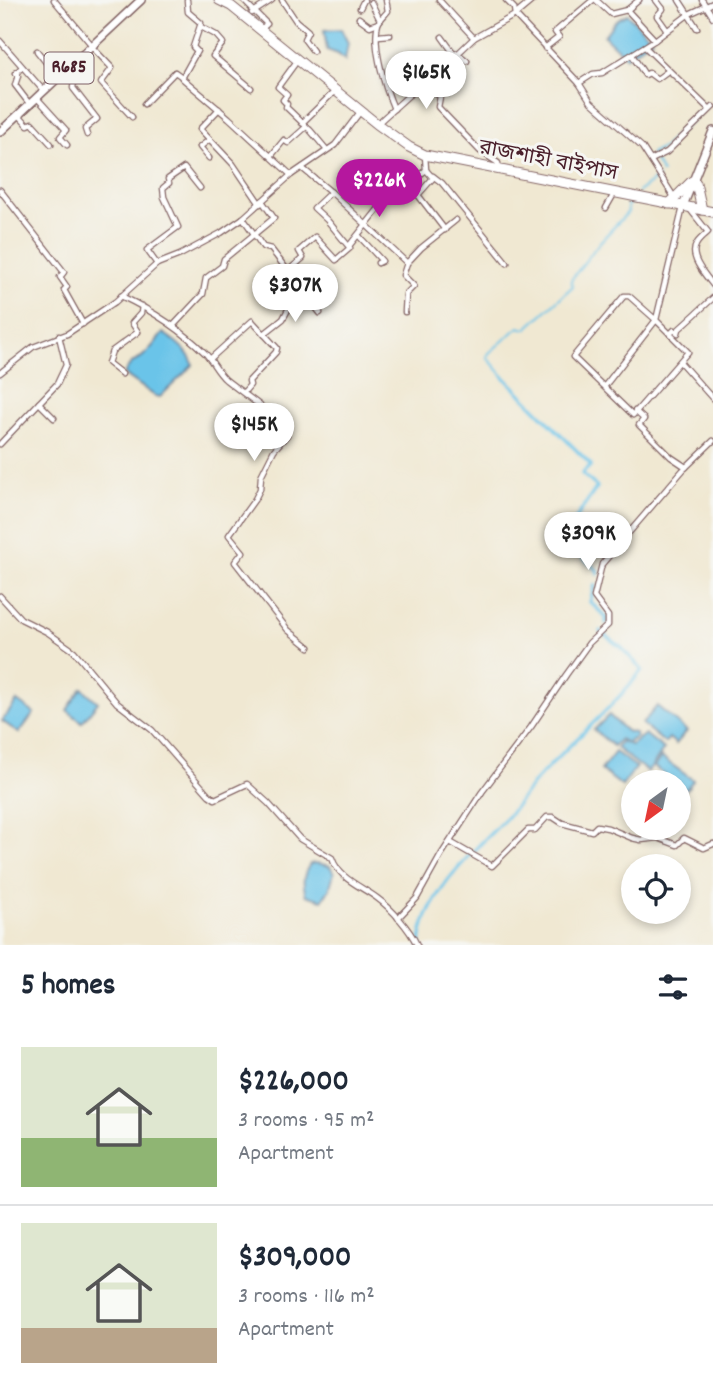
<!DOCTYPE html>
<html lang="en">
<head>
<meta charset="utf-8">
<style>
	:root { --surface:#fff; --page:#f6f6f7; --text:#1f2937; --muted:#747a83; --line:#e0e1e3; --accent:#b5179e }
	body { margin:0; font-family:Dekko,"Noto Sans Bengali",sans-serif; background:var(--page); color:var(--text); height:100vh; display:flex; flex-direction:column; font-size:26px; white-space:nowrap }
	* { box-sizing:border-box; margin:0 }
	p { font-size:23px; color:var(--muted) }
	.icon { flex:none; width:38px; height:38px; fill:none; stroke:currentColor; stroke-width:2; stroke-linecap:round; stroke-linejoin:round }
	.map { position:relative; height:945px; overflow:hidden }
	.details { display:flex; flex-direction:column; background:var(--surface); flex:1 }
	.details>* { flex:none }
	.needle { width:46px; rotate:213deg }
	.controls { position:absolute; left:621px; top:770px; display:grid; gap:14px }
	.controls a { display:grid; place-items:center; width:70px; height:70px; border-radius:50%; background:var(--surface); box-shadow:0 4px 10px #0003; font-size:35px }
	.price { position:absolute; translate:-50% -60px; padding:0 16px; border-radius:24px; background:#fff; color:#222; font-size:23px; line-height:46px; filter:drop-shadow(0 2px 4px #0008) }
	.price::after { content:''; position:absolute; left:50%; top:42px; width:21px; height:16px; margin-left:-10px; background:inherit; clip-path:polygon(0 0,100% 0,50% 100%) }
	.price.on { background:var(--accent); color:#fff }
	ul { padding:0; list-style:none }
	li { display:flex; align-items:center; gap:21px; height:175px; padding:0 21px }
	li+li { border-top:2px solid var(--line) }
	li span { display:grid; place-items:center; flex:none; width:196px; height:140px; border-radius:0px; color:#555 }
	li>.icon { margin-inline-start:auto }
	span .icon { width:84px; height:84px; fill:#fffc; stroke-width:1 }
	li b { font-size:30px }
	h2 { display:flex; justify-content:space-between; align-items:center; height:84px; padding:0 21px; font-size:30px }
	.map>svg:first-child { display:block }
	.water { fill:#6bc4e9; stroke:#5a728a; stroke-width:2 }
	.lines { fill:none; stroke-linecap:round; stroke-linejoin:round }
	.stream { stroke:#6bc4e9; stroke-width:2 }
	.canal { stroke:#6bc4e9; stroke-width:3.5 }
	.minor-casing { stroke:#846565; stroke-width:7 }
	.major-casing { stroke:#846565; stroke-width:10 }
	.highway-casing { stroke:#846565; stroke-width:11 }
	.minor { stroke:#fff; stroke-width:4.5 }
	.major { stroke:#fff; stroke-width:7 }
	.highway { stroke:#fff; stroke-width:9 }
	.labels { text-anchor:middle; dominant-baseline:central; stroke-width:6; stroke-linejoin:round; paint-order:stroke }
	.shield { fill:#f6f6f2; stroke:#7e6067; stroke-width:2 }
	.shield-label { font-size:19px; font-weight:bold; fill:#4a1f2b }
	.street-label { font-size:21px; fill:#4a1f2b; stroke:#f6f6f2 }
</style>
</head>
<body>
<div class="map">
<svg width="713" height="945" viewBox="0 0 713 945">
	<rect width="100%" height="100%" fill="#f6f6f2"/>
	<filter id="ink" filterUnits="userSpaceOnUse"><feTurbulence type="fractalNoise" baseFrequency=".0143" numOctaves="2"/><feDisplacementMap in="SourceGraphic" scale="14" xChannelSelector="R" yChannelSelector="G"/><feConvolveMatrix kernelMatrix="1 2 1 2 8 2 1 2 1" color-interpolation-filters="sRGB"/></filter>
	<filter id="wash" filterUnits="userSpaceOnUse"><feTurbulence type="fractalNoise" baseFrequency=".00686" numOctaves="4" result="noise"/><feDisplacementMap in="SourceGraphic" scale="28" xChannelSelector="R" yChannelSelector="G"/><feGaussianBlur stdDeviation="1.57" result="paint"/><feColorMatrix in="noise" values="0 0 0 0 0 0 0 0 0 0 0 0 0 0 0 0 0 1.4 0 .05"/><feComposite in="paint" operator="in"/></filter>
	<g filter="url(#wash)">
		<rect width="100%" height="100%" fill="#f0e8d2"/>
		<g class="water">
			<path d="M627,14l25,25 -26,18 -22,-21 12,-16z"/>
			<path d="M341,29l7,14 -3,17 -7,-6 -11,-4 -3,-20z"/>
			<path d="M163,333c11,7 27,18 30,32l-33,32 -5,-1 -31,-22 7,-11c13,-4 24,-20 32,-30z"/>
			<path d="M82,688l16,14 -16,20 -15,-12z"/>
			<path d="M17,701l17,12 -15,20 -17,-12z"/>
			<path d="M657,706l30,25 -11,13 -7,-6 -4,5 -23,-19z"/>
			<path d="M609,715l17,16 9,2 1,4 -9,6 -7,-4 -7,7 -19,-16z"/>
			<path d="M645,734l19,15 -16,23 -32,-24 5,-7 10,4z"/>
			<path d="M615,752l21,15 -14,19 -21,-16z"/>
			<path d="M661,757l32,23 -7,10 -7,-5v-3h-4l-21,-15z"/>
			<path d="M316,863l14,3 4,7 -5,17 -7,10 -16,-5c-4,-13 -3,-20 4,-31z"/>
		</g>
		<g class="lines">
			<g class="stream">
				<path d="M662,173l-11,-19 12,-6 41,-40"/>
				<path d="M638,192l20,-15"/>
				<path d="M504,377l-17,-20 2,-4 30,-26 7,2 47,-43 -2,-6 3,-4 25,-33 29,-31 -1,-7 7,-4"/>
			</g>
			<g class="canal">
				<path d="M504,377l87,88 -9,9 15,13 -35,52 36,32v3"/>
				<path d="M595,585l-5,17 16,15v6"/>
				<path d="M600,631l18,14"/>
				<path d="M420,945c2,-48 53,-93 85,-126 12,-13 21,-28 33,-41 34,-37 73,-68 104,-108l-23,-25"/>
			</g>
		</g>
	</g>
	<g filter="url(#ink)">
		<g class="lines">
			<g class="minor-casing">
				<g id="minor">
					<path d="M54,0l36,43"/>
					<path d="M187,0l1,12 13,11 -8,24 4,4 -15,27 47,40 62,57"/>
					<path d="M243,0l24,24 -6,5"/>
					<path d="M282,0l14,21 12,10 -4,8 9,12"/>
					<path d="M386,0l2,11c-3,4 -8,8 -10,13 -6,22 7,64 16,85"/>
					<path d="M439,0l35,38"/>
					<path d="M506,0l8,8 1,7 64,68 14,-9 9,-1 53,-33 34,-26 24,-11"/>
					<path d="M596,0l15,14 16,-4 28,30"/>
					<path d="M656,0l7,9 -6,7 10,14"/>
					<path d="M679,0l18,28"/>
					<path d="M702,0l11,17"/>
					<path d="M371,2l9,18"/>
					<path d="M360,8l4,-8"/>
					<path d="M627,10l12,-10"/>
					<path d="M252,13l20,-13"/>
					<path d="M359,18l11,8 8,-3"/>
					<path d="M201,27l15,8 7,8 -10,13 38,32"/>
					<path d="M378,36l12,-1"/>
					<path d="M442,37l13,18"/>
					<path d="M0,41l42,48"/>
					<path d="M92,47l20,21 -11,15 31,34"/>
					<path d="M645,47l64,62"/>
					<path d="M545,48l14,-11 -4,-5 38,-32"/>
					<path d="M37,51l19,24"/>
					<path d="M457,53l10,8"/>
					<path d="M632,55l13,20 4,-2 8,6 11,-8"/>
					<path d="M297,61l-19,26 9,8 -4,5 4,4 -1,3 24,23 16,19"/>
					<path d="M68,65l7,7 -2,16 24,31 -12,10 2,6"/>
					<path d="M22,67l-6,6 2,3 -3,9 13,17"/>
					<path d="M409,67l16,17"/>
					<path d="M427,83l13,14 -2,10 42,44 18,12 1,6"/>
					<path d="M579,83l12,19 51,45 32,50"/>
					<path d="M37,98l29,32 -6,7 7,8"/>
					<path d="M144,104l31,-32 7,5"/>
					<path d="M219,109l-19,20 33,35 27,40"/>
					<path d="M19,115l9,10 4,-2 19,21"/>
					<path d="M302,123l33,-32"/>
					<path d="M378,123l31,-28 18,-12 47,-45 41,-23 18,-15"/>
					<path d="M271,156l13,-16 4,3 18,-16"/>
					<path d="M209,158l-9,-11 9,-7"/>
					<path d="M651,160l16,-8 46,-45"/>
					<path d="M302,168l29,24 76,71 14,-15 35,-28"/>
					<path d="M426,170l7,8 -15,17 27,35"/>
					<path d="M433,176l9,7 65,80"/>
					<path d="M0,190l64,82 -4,5 7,10 -3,3 19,34"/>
					<path d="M606,208l8,-14"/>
					<path d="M689,208l19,24c-4,4 -10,8 -12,13 -7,12 9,30 17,40"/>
					<path d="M243,218l20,29 8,2 49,64"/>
					<path d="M359,236l23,25 -4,2"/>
					<path d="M349,246l31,-39 46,-37 -1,-15"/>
					<path d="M157,264l-10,-14 31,-23 -14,-30 -1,-9 6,-5 -1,-4 16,-11 16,20"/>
					<path d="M288,271l15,-13 -4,-7 16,-14 21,23 14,-12 -23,-28 -13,-12 17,-16"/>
					<path d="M121,296c32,15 60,33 85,58 7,8 11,18 20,26 19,15 41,29 59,47l2,8 -13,15 -13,26 -1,13 -5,10 -26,36 14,17 -8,10 53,68 21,17"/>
					<path d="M405,312l1,-18 8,-8 -11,-11 4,-12"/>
					<path d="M174,325l29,-31 3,-16 16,-12 2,-7 50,-41 -12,-17"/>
					<path d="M264,334l19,-15 10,-19 10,-10"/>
					<path d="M670,334l4,-4 4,3 1,-4 34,-31"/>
					<path d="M210,359l42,-38 25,27 -1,4 -27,29 1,4 -6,7"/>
					<path d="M680,362l33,37"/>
					<path d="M0,373l33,-26 34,-13 48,-32 42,-38 23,-9 41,-22 22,-15 48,-43 44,-30 25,-33"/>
					<path d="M122,374l-14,-11 4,-12 26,-19 -6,-9 9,-10 1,-7"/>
					<path d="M604,387l52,-67 32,32 -55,63 -60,-58 51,-61h5l27,24 27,-113"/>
					<path d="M39,403l15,15"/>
					<path d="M635,411l9,8 -5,6 32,32 15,10"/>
					<path d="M0,444l57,-60 9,-19 -7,-29"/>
					<path d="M0,596l21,23 26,13 27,19 43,52 35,27 57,65 6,4 32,-15 21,19 32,36 32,19c7,21 29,28 45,40 15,11 32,30 40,47"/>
					<path d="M450,842l42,24 36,-36h7l12,-13h6l9,6 30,8 5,-5 11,2 24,10 9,2 17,-2 19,7 7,-7 20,10 9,-4"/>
					<path d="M398,918l19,-20 24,-43 41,-63 49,-65 35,-52 23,-32 19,-18v-9l-14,-19 8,-33 81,-94 30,-29"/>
				</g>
			</g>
			<g class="major-casing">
				<g id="major">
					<path d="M0,132l141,-132"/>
					<path d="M683,206l30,-75"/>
				</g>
			</g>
			<g class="highway-casing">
				<g id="highway">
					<path d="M219,0l12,6 146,118 32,23 16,8 288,57"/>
					<path d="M696,183l6,27"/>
					<path d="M669,204l23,-23"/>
				</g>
			</g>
			<use href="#minor" class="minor"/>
			<use href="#major" class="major"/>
			<use href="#highway" class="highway"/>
		</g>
	</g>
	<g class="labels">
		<rect class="shield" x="44.5" y="52.5" width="49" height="31" rx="5"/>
		<g class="shield-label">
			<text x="69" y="68">R685</text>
		</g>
		<g class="street-label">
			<text transform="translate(548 162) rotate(11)">রাজশাহী বাইপাস</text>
		</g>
	</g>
</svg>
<div class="controls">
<a><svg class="needle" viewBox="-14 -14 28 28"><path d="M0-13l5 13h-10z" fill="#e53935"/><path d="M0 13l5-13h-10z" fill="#747a83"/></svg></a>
<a><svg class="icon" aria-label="locate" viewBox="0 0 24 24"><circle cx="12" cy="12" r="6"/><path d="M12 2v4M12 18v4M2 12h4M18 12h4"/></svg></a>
</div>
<b class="price" style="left:426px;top:111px">$165K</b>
<b class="price on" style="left:379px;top:219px">$226K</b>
<b class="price" style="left:295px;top:324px">$307K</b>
<b class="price" style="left:254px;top:463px">$145K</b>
<b class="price" style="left:588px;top:572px">$309K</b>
</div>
<section class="details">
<h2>5 homes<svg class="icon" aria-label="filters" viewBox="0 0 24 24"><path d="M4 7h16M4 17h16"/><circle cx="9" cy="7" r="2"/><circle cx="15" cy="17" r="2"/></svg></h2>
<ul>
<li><span style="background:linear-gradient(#dfe7d0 65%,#8fb573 0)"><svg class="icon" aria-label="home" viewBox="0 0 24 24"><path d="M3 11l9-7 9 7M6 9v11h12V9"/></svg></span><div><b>$226,000</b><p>3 rooms · 95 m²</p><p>Apartment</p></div></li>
<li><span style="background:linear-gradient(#dfe7d0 75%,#b9a48a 0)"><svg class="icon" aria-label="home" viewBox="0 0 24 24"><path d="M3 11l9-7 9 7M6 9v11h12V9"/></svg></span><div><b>$309,000</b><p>3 rooms · 116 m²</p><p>Apartment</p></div></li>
</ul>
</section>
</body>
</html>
